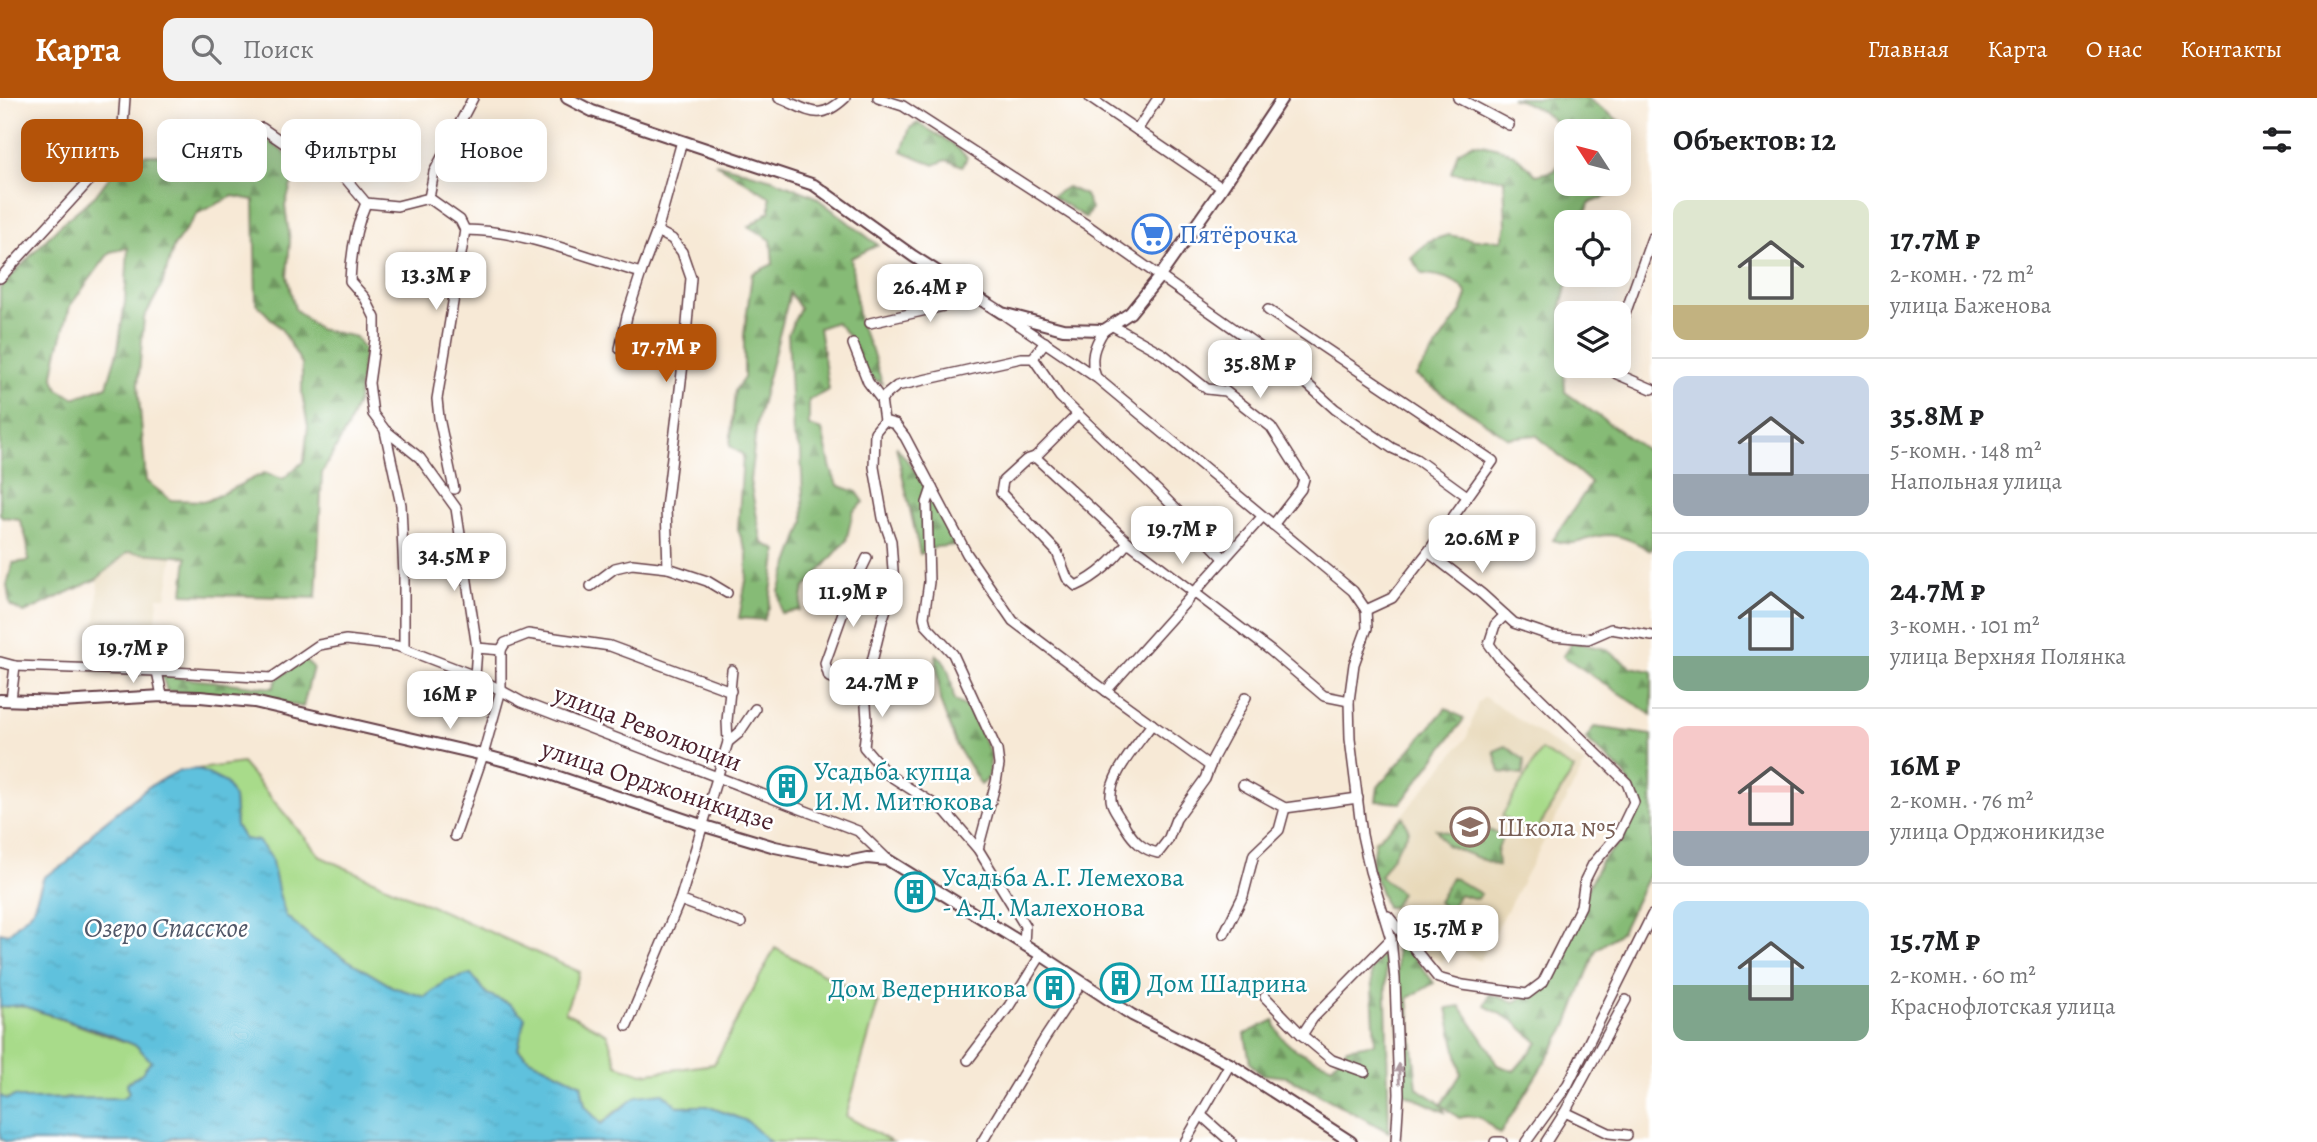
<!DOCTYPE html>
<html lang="ru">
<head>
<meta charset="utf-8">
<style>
	:root { --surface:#fff; --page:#f2f2f2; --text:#202124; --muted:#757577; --line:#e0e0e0; --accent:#b45309 }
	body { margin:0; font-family:Alegreya,serif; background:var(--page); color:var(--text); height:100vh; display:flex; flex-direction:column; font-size:26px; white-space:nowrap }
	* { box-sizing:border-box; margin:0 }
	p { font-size:23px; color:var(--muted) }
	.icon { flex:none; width:38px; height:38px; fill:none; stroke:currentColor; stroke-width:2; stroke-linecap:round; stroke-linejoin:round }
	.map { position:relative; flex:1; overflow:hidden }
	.panel { display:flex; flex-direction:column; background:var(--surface); width:665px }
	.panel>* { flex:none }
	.hud { position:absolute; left:21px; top:21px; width:665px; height:63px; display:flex; gap:14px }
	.needle { width:46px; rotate:306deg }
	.fabs { position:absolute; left:1554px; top:21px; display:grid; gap:14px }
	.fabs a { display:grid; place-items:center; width:77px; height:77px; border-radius:14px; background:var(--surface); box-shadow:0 4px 18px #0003; font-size:35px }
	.price { position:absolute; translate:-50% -60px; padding:0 16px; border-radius:14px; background:#fff; color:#222; font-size:23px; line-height:46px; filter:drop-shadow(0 2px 4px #0008) }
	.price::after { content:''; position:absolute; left:50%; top:42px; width:21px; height:16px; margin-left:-10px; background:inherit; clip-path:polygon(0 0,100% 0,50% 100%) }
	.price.selected { background:var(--accent); color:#fff }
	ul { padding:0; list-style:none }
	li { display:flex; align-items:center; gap:21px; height:175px; padding:0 21px }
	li+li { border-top:2px solid var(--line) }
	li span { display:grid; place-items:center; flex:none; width:196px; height:140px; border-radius:14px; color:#555 }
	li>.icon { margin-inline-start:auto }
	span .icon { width:84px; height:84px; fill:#fffc; stroke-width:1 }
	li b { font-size:30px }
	h2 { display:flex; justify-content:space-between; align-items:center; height:84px; padding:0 21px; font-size:30px }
	.chip { padding:0 24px; border-radius:14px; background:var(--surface); box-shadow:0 4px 18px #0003; font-size:24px; line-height:63px }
	.chip.selected { background:var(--accent); color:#fff }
	header { display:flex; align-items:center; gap:42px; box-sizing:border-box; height:98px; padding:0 35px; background:var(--accent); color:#fff }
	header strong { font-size:33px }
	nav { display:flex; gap:38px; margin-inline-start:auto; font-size:24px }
	.search { width:490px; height:63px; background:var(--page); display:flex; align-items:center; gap:18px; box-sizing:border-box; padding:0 24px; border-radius:14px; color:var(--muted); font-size:26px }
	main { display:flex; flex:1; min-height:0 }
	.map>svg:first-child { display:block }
	.built { fill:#e8d9ba }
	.green { fill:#a8db8a; stroke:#797d5a; stroke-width:2 }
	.forest { fill:url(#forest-firs); stroke:#686d50; stroke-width:2; fill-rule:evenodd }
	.water { fill:url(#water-ripples); stroke:#547084; stroke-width:2 }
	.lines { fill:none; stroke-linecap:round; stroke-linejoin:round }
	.minor-casing { stroke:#643d45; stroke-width:12 }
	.tertiary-casing { stroke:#643d45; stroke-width:14 }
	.minor { stroke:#fff; stroke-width:9 }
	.tertiary { stroke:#fff; stroke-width:10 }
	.oneway { fill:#ae9aa0 }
	.labels { text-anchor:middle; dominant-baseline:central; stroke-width:5; stroke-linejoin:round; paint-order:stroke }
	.shop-label { font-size:26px; fill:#366cbe; stroke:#fff; text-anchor:start }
	.street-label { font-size:26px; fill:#4a1f2b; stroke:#fff }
	.culture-label { font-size:26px; fill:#0d838f; stroke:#fff; text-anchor:start }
	.education-label { font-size:26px; fill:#785e54; stroke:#fff; text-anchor:start }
	.water-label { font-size:28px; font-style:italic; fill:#515869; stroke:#fff }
</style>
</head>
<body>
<header>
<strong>Карта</strong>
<div class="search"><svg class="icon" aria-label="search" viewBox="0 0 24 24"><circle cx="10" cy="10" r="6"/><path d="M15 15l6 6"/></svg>Поиск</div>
<nav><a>Главная</a><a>Карта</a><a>О нас</a><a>Контакты</a></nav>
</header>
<main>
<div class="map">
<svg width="1652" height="1044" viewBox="0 0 1652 1044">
	<defs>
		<pattern id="forest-firs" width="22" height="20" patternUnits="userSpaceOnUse" patternTransform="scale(1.75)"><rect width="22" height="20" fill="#86bb76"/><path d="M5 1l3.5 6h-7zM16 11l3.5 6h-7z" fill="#709761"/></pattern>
		<pattern id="water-ripples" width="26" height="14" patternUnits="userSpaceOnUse" patternTransform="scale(1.75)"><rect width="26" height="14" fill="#5ec1dd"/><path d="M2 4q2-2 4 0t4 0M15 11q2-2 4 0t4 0" fill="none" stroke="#53a5be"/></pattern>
	</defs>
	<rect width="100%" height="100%" fill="#fff"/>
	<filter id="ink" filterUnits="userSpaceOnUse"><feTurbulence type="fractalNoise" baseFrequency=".0143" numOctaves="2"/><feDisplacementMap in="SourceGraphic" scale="14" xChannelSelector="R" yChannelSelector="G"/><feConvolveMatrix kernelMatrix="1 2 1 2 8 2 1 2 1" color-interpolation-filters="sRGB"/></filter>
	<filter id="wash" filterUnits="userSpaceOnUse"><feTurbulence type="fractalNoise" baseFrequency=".00686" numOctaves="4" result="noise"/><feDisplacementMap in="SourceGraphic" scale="28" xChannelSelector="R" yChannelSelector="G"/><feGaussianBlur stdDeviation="1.57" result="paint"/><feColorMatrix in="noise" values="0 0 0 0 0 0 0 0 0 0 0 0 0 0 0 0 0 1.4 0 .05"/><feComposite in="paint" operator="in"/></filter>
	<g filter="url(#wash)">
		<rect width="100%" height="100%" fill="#f7e9d6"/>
		<g class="built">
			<path d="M127,454l46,4 -7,41h-8l-5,66 -60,-2 5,-71 -1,-11z"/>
			<path d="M1485,599l100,67 -105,197 -28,-16 -10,17 -27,-15 -21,-29 -20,-44 -2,-34 31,-26 64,-77 11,-35z"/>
		</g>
		<g class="green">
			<path d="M1541,652l33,19 -40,66 -32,-19z"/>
			<path d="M242,665l79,94 259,115 -15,40 42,22 10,31 25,9 72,-10 61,-116 103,55 -32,113 46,26h-122l-23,-21 -40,-15 -87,2 -19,16 -16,-18 -4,-22 -52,-25 -11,-11 -8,-44 -23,-10 -16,-19 -25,6 -21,17 -32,-11 -79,-47 -28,-24 -7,-22 -43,-68 -2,-28 -36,-29z"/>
			<path d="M21,907l116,41 14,15 -9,12 -15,10 2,10 -5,5 -98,1 -11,-3 -8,3 -7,-3v-89z"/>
		</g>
		<g class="forest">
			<path d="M1511,0h76l43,31 -11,46v-44h-53v6c-10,-20 -33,-33 -55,-39z"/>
			<path d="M918,25l35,21 14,13 -4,9 -17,-6 -12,5 -32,-14 8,-23z"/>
			<path d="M243,38l28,6 17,14 5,22 -8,28 5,35 -3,35 8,33 23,20 38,8 8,13 -6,51 -11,27 -25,45 -6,125 -133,-4 4,-37 -59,-5 -31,27 -73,34 -14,-8 -3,-20 6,-22 15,-2c1,-16 -2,-27 -9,-42l-16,-2 -3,-3v-226l60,-63 35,-29 31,-41h32l38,17zM233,98l21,4 2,103 26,27 20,34v30l6,32 -4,35 -21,18 -19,-6 -57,28 -36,-1 -25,-19 -8,-96 6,-67 18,-33 12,-39 24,-33zM128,150l-3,54 -7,47 -11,37 -33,12 -16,-9 -5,-14 4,-21 13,-48 40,-54z"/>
			<path d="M1474,45c30,4 42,10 62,32l18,-4 12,-17v30h51l-3,10 -25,9 -5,19h-18v53h3l-8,32 4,85 87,62v94l-3,2c-13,-8 -27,-15 -42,-15 -22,1 -29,14 -54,5l38,-57 -55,-48 -28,3 -92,-62 45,-65 6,-16c-7,-16 -29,-20 -45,-21l-11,-16 18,-17 19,-6 28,5h26l4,-15 -2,-46 -53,-6 7,-21z"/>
			<path d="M715,65l57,16 42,17 64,49 -27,13 8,65 13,27 10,33 -23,-11 -11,-37 -12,-13 -17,6 10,62 -20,10v26l13,4 9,39 6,16 20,7 7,10 -11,10 -7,29 -42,48 -4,21 -19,3 -2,-22 25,-69 -3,-70 -8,-17 -5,-101 12,-26 -10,-15 -33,128 -7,60 12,62 15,7 -8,57 -5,13 -25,-2 8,-43v-22l-9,-23 5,-75 -13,-9 5,-56 9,-12v-43l8,-61 21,-10 -2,-24 -22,-13 21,-16v-14z"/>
			<path d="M1067,89l18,8 6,14 -5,9 -34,-22z"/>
			<path d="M896,348l31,41 -3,16 9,-4 25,46 -22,2 -16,7z"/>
			<path d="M1572,544l33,7 26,18 21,4v44l-89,-59z"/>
			<path d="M936,556c14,9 16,31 18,46l14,8 23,47 -3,24 -7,6 -24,-39 -17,-45z"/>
			<path d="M304,561l9,8 -10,40 -43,-9 -93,-7 -5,-15 111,12 4,-9z"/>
			<path d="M1446,610l18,11 -63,84 -25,-2 2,-14z"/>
			<path d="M1594,629l58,8v133l-31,64 -25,18 -29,76 -67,108c-16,-13 -20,-22 -41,-16l-17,-13 3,7 -44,-20 -5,-155 3,1 35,45 -26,15 9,90 19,12 5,5 20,-31 -14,-66 13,-2 30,44 7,15 17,6 24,-28 -24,-22 -29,-15 4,-12 26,8 29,-18 57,-123 21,-21 15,-31 1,-11 -13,-23 -39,-36z"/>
			<path d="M1506,648l18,14 -1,15 -23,-3 -6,-21z"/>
			<path d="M1403,719l6,14 -29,45 21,17 -8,14h-7l-15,-41 4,-25z"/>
			<path d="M1476,728l27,9 -6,17 1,14 -52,-21 -10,-16 44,13z"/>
			<path d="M1452,779l29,17 -4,5 -18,-5 -10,18 -11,-10z"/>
			<path d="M1385,853l4,181 -102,-55 -27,-3 -10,-11 -5,-29 29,-14c6,29 34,35 58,46l15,-18 28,-5 -4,-73z"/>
		</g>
		<path class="water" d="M198,671l28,14 8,15 2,28 8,13 14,2 13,16 8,37 7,22 28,24 79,47 32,10 21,-16 25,-7 16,20 23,10 15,13 -7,32 11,10 52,25 4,22 16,18 36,-28 26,-3 14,13h30l40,15 23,21h-501l-2,-2c-13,1 -26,2 -39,2 -15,-1 -53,-10 -64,0h-79l-11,-2 -12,2h-56l-6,-3v-43l7,3 8,-3 11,3 98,-1 5,-5 -2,-10 15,-10 9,-12 -14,-15 -24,-10 -92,-31 -21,2v-75l8,2 24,-23 12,-34 23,-14 30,-35 51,-41 30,-16z"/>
	</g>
	<g filter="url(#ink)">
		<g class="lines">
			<g class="minor-casing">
				<g id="minor">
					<path d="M779,0c31,12 39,25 66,0"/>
					<path d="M878,0l25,8 184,119 200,141 48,43 57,39 24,11 51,37"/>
					<path d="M1090,0l132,90"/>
					<path d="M1458,0l51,27"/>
					<path d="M262,30l29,20 55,31 20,24 31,3 32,-8 31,22 5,10c59,0 120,27 176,43l16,-42"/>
					<path d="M1137,32l21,-32"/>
					<path d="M682,43l-25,90 15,8 10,13 9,26 -6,69 -19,161 2,60 39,13 20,12"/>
					<path d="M429,100l5,-26 39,-74"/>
					<path d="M366,105c-11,25 -15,51 -16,78l15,17 10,20v22l-6,43 4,31 12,16 35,28 36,50 21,140 -2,28"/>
					<path d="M0,180l111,-121 11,-18 3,-41"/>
					<path d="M1268,212l225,151 -65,91 -36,46 -26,12"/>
					<path d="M1006,218l91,62 256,213 13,19 1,18 -13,36 -5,37 1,38 12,96 8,36 21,68 4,40 4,115 -3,48"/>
					<path d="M870,225l91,-21 7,-10"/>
					<path d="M1113,228l50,28 44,35 18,2 46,36 33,52 -3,10 -28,36"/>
					<path d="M1619,233l33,-93"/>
					<path d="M853,246l15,38 13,17"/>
					<path d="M620,251l7,-33 14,-43"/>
					<path d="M1033,260l27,39 97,93 68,69"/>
					<path d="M1033,260l12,-16"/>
					<path d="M1607,268l10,8 35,15"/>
					<path d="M1096,279c-7,-18 -2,-31 8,-47"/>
					<path d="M1077,317l-42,42 93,85 143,109 53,45 25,5"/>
					<path d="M884,323l11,3 10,13 62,117 46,67 93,70 104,75"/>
					<path d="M385,333l16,74 3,71v72"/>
					<path d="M1035,359l-9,3 -23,21 -2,12 56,59 10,26 9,8c22,-10 37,-25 52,-44"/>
					<path d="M932,390l-5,15 2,79 -5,35 2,8 27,29 44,96 2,15 -3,17 -18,67"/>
					<path d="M454,391l-15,-71 -2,-19 28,-169"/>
					<path d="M1428,454l54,42 32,29 38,13 36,3 23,-10 41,7"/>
					<path d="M591,488l24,-18 17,-4 36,4"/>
					<path d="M477,550l24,2 4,-7 23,-9 82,12 121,45"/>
					<path d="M0,564l15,4 142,5 114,7 48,-33 27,-5 51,6 78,30 47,26 336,129 30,29"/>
					<path d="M157,573l5,25"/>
					<path d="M865,592l-36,-13 -4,-14 25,-70 17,-35"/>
					<path d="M1106,593l156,-174"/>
					<path d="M11,602l4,-34"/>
					<path d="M1152,626c-13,19 -48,56 -40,80 3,8 10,16 14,24 8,13 17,22 32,25l10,-13 8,-21 29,-40 8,-21 33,-61"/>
					<path d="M728,644l11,-9 16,-24"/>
					<path d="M1243,687l42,23 73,-10"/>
					<path d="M455,738l28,-81 18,-65v-40"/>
					<path d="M680,802l61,23"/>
					<path d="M1388,818l50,62 25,7 64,9 16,-12 38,-76 4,-26 8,-16 25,-29 16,-33 -7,-19 -127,-124 -11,-15 6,-19 10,-10"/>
					<path d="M1224,836l19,-38 11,-42 25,-24 6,-22"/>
					<path d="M1024,847l1,-19 -47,-77 -33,-38 -58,-37 -23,-27 3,-27 -2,-30 17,-69 12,-36 -3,-44 -8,-23 -9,-51 1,-35 9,-11 -3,-22 16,-13 124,-28h12"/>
					<path d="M1265,899l37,38 30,25 33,12"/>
					<path d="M627,928l53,-126 48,-158 -1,-21 5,-51"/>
					<path d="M1302,937l11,-17 78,-79"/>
					<path d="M968,962l41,-54 32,-51"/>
					<path d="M1565,1014l44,21 18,2"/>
					<path d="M1202,1018l29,26"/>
					<path d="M982,1044l63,-104 37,-56"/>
					<path d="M1185,1044l45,-78"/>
					<path d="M1495,1044h7"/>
					<path d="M1526,1044l42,-58 84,-169"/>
					<path d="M1546,1044l19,-30 61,-112"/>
				</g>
			</g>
			<g class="tertiary-casing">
				<g id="tertiary">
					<path d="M567,0l25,13 222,74 99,71 89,57 61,16 41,1 26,-17 30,-37 62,-88 60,-90"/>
					<path d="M0,602l61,2 101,-6 38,1 54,5 229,53 52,14 166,56 74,22 72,15 20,-4 21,2 153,95 91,60 98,49 121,78"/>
				</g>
			</g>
			<use href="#minor" class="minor"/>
			<use href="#tertiary" class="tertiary"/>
		</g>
		<defs><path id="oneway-solid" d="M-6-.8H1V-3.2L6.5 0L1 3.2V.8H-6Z" transform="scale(1.75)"/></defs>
		<use class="oneway" href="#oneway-solid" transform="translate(1399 976) rotate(-92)"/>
	</g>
	<defs>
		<g id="supermarket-ring" transform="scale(2.0125)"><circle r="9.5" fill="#fff" stroke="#3f7fe0" stroke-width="1.5"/><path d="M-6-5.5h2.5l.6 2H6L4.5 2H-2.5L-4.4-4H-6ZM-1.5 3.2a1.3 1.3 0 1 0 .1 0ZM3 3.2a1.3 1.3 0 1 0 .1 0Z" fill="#3f7fe0"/></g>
		<g id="building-ring" transform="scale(2.0125)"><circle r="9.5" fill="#fff" stroke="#0f9aa8" stroke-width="1.5"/><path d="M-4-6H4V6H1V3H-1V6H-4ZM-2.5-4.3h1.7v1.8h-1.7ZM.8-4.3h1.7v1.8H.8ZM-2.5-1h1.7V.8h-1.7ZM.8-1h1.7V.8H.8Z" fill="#0f9aa8"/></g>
		<g id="school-ring" transform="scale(2.0125)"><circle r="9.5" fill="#fff" stroke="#8d6e63" stroke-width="1.5"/><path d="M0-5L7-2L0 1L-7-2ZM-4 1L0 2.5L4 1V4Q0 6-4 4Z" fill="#8d6e63"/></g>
	</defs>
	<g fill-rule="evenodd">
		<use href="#supermarket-ring" x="1152" y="136"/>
		<use href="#building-ring" x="787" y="688"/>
		<use href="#school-ring" x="1470" y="729"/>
		<use href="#building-ring" x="915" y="794"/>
		<use href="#building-ring" x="1120" y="885"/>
		<use href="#building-ring" x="1054" y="890"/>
	</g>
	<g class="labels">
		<g class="shop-label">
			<text x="1179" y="136">Пятёрочка</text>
		</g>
		<g class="street-label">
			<text transform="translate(648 630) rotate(21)">улица Революции</text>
			<text transform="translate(658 687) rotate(18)">улица Орджоникидзе</text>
		</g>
		<g class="culture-label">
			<text x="814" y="673">Усадьба купца<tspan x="814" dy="30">И.М. Митюкова</tspan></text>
			<text x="942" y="779">Усадьба А.Г. Лемехова<tspan x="942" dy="30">- А.Д. Малехонова</tspan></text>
			<text x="1147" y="885">Дом Шадрина</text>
			<text x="1027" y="890" text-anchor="end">Дом Ведерникова</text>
		</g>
		<g class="education-label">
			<text x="1497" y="729">Школа №5</text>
		</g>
		<g class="water-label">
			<text x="166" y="830">Озеро Спасское</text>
		</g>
	</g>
</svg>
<div class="fabs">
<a><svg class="needle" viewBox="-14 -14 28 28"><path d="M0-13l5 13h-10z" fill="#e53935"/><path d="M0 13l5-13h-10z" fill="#757577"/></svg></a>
<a><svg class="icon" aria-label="locate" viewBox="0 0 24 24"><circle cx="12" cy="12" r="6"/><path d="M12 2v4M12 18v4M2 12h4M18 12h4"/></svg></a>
<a><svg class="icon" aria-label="layers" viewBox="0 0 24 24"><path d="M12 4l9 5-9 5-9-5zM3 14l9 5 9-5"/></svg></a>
</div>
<b class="price" style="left:436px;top:214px">13.3M ₽</b>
<b class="price" style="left:930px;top:226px">26.4M ₽</b>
<b class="price selected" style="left:666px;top:286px">17.7M ₽</b>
<b class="price" style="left:1260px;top:302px">35.8M ₽</b>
<b class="price" style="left:1182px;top:468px">19.7M ₽</b>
<b class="price" style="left:1482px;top:477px">20.6M ₽</b>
<b class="price" style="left:454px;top:495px">34.5M ₽</b>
<b class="price" style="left:853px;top:531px">11.9M ₽</b>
<b class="price" style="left:133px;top:587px">19.7M ₽</b>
<b class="price" style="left:882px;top:621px">24.7M ₽</b>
<b class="price" style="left:450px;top:633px">16M ₽</b>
<b class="price" style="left:1448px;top:867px">15.7M ₽</b>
<div class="hud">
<a class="chip selected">Купить</a>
<a class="chip">Снять</a>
<a class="chip">Фильтры</a>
<a class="chip">Новое</a>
</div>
</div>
<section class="panel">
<h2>Объектов: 12<svg class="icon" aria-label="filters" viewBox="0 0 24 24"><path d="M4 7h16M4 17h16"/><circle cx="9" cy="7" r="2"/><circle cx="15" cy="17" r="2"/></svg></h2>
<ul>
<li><span style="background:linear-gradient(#dfe7d0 75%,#c2b280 0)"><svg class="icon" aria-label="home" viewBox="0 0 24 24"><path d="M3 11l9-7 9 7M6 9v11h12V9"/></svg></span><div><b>17.7M ₽</b><p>2-комн. · 72 m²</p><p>улица Баженова</p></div></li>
<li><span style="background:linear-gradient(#c9d6e8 70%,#9aa5b1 0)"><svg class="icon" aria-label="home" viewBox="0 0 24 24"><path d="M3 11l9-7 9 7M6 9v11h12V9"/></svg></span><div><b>35.8M ₽</b><p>5-комн. · 148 m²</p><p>Напольная улица</p></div></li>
<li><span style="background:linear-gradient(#bfe0f5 75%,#7fa58c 0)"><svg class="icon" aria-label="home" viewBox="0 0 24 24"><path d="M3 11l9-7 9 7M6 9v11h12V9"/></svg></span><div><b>24.7M ₽</b><p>3-комн. · 101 m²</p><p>улица Верхняя Полянка</p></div></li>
<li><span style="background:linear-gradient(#f6c9c9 75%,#9aa5b1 0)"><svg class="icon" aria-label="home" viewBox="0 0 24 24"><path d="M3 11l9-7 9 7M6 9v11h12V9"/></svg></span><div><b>16M ₽</b><p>2-комн. · 76 m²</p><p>улица Орджоникидзе</p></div></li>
<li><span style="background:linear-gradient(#bfe0f5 60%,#7fa58c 0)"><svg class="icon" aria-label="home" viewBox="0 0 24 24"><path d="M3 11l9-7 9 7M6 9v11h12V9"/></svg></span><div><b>15.7M ₽</b><p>2-комн. · 60 m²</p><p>Краснофлотская улица</p></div></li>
</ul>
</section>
</main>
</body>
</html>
